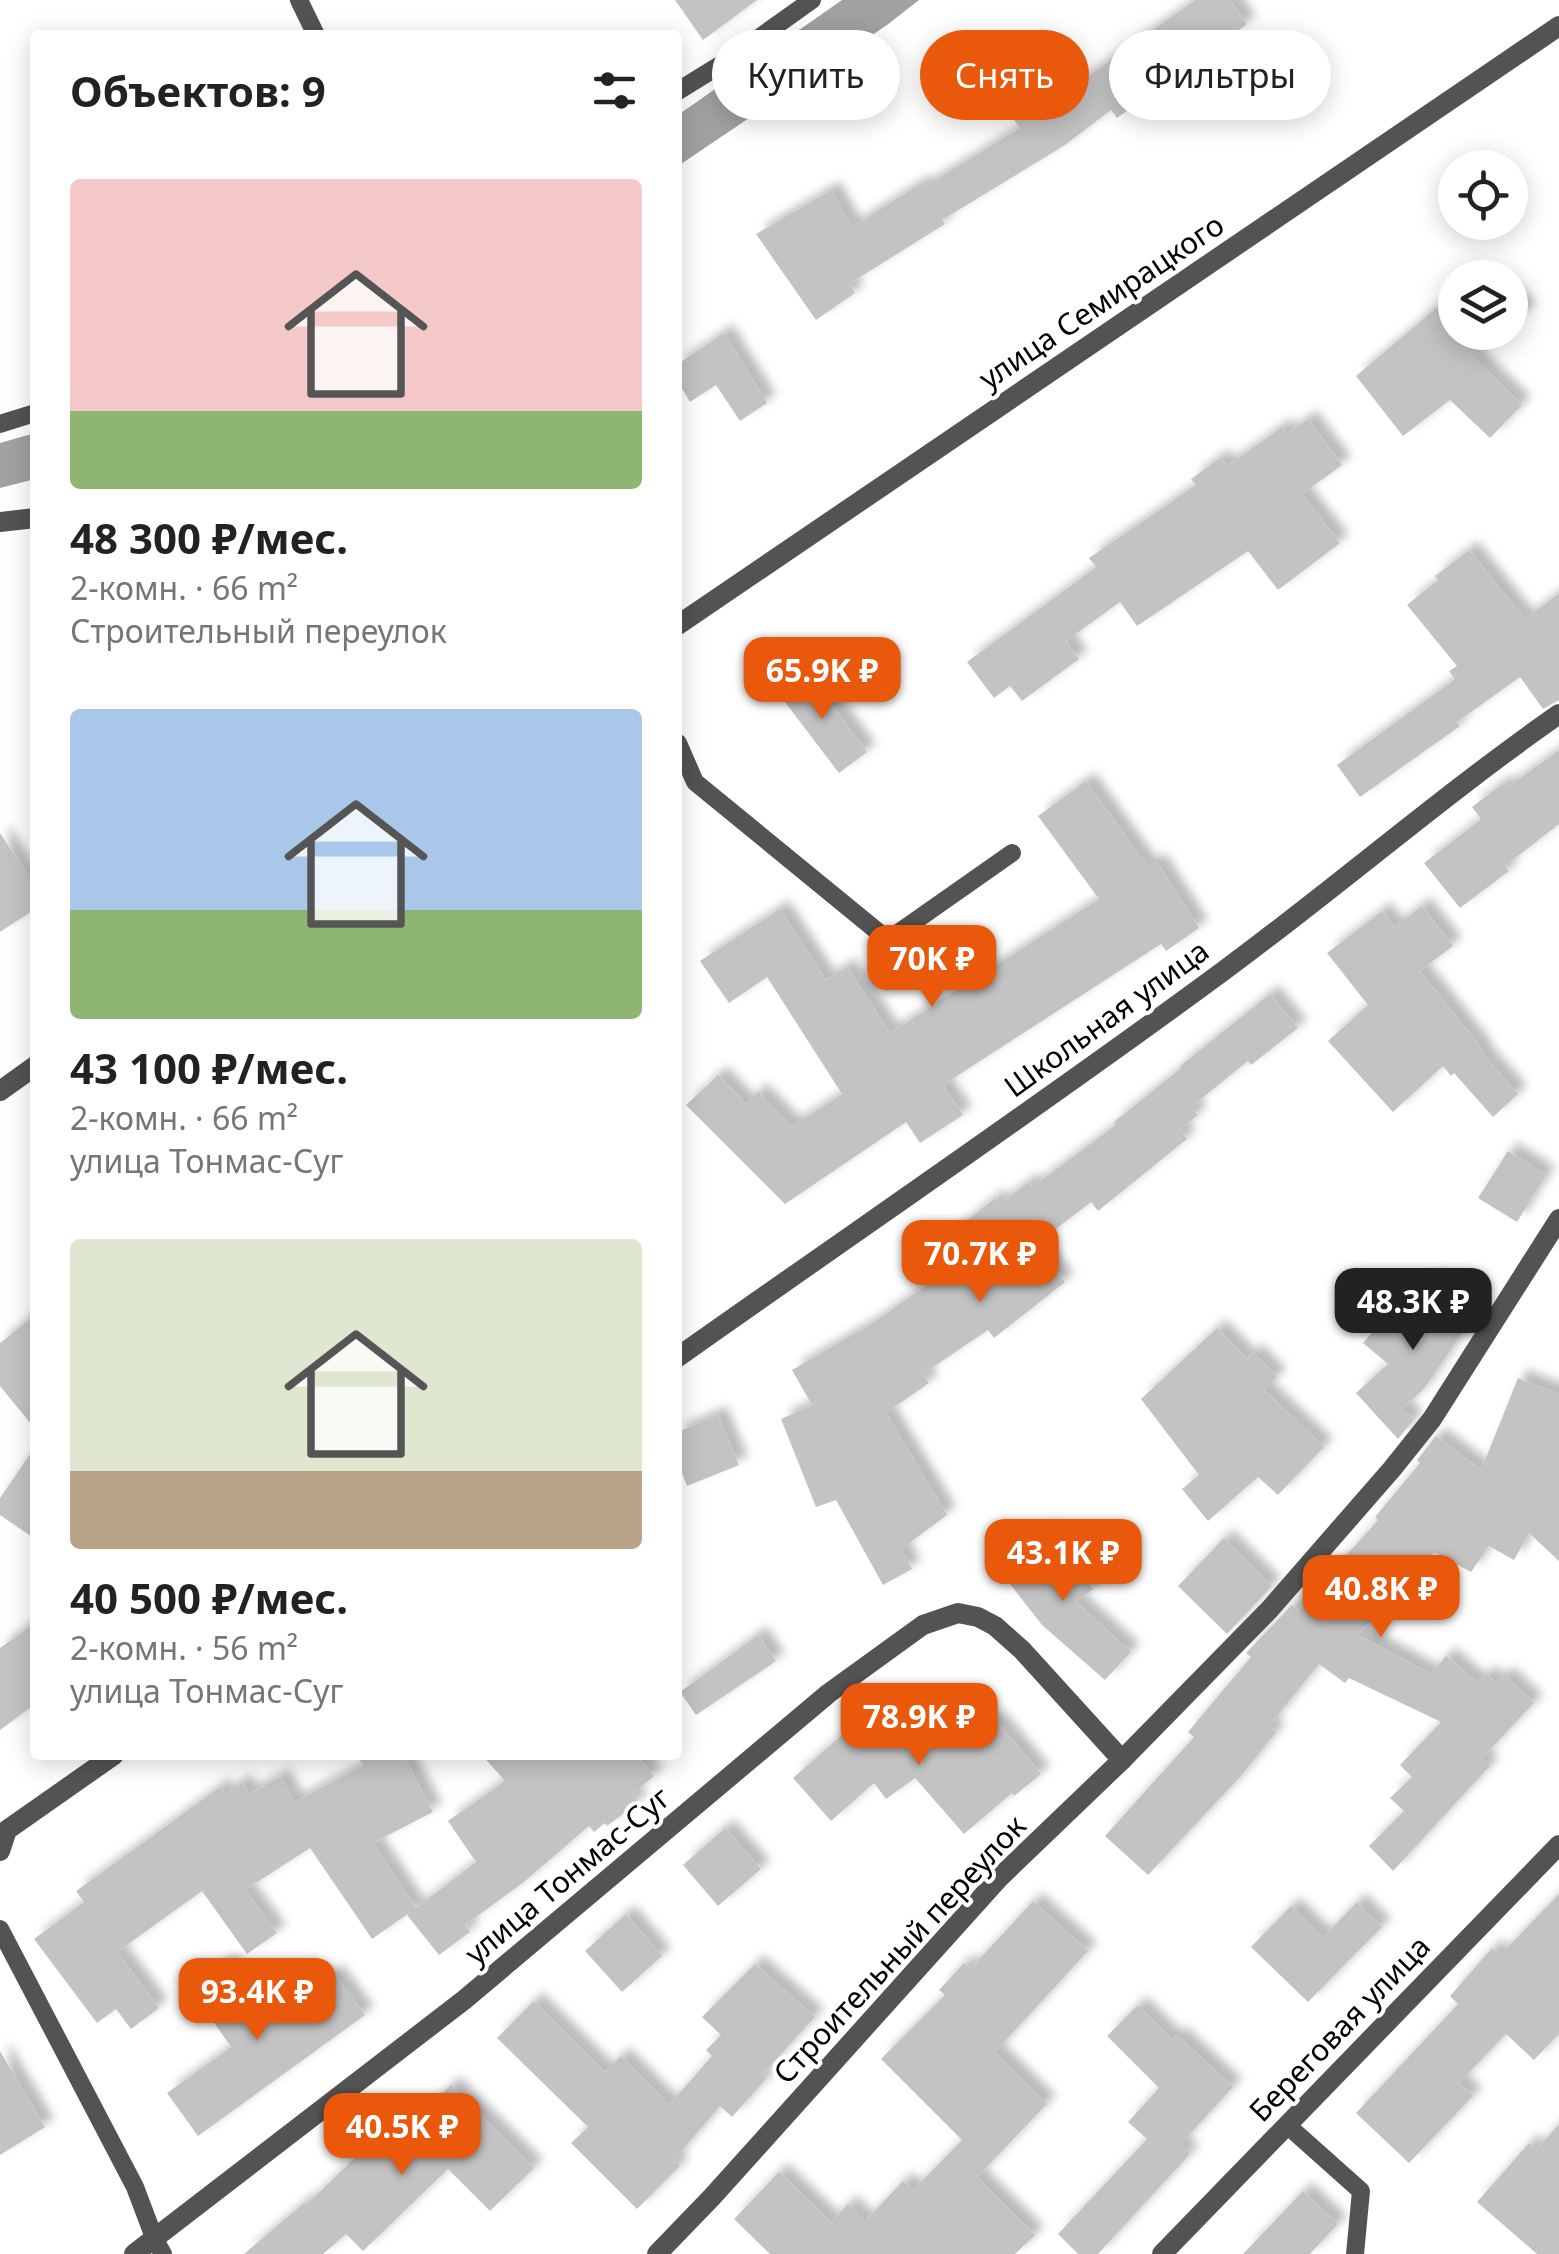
<!DOCTYPE html>
<html lang="ru">
<head>
<meta charset="utf-8">
<style>
	:root { --surface:#fff; --page:#f6f6f6; --text:#222; --muted:#767676; --accent:#ea580c }
	body { margin:0; font-family:"Noto Sans",sans-serif; background:var(--page); color:var(--text); height:100vh; display:flex; flex-direction:column; font-size:38px; white-space:nowrap }
	* { box-sizing:border-box; margin:0 }
	p { font-size:32px; color:var(--muted) }
	.icon { flex:none; width:55px; height:55px; fill:none; stroke:currentColor; stroke-width:2; stroke-linecap:round; stroke-linejoin:round }
	.map { position:relative; flex:1; overflow:hidden }
	.panel { position:absolute; left:30px; top:30px; width:652px; height:1730px; display:flex; flex-direction:column; background:var(--surface); border-radius:10px; box-shadow:0 5px 25px #0003 }
	.panel>* { flex:none }
	.guide { position:absolute; left:712px; top:30px; width:695px; height:90px; display:flex; gap:20px }
	.tools { position:absolute; left:1438px; top:150px; display:grid; gap:20px }
	.tools a { display:grid; place-items:center; width:90px; height:90px; border-radius:50%; background:var(--surface); box-shadow:0 5px 25px #0003; font-size:50px }
	.price { position:absolute; translate:-50% -85px; padding:0 22px; border-radius:20px; background:var(--accent); color:#fff; font-size:32px; line-height:65px; filter:drop-shadow(0 2px 5px #0008) }
	.price::after { content:''; position:absolute; left:50%; top:60px; width:30px; height:22px; margin-left:-15px; background:inherit; clip-path:polygon(0 0,100% 0,50% 100%) }
	.price.active { background:#222; color:#fff }
	ul { padding:0; list-style:none }
	li { display:grid; align-content:center; gap:20px; height:530px; padding:0 40px }
	li span { display:grid; place-items:center; height:310px; border-radius:10px; color:#555 }
	li>.icon { margin-inline-start:auto }
	span .icon { width:180px; height:180px; fill:#fffc; stroke-width:1 }
	li b { font-size:42px }
	h2 { display:flex; justify-content:space-between; align-items:center; height:120px; padding:0 40px; font-size:42px }
	.chip { padding:0 35px; border-radius:45px; background:var(--surface); box-shadow:0 5px 25px #0003; font-size:35px; line-height:90px }
	.chip.active { background:var(--accent); color:#fff }
	.map>svg:first-child { display:block }
	.water { fill:#a1a1a1 }
	.building { fill:#c3c3c3; filter:url(#shadow) }
	.lines { fill:none; stroke-linecap:round; stroke-linejoin:round }
	.service { stroke:#535353; stroke-width:18 }
	.minor { stroke:#535353; stroke-width:20 }
	.labels { text-anchor:middle; dominant-baseline:central; stroke-width:8; stroke-linejoin:round; paint-order:stroke }
	.street-label { font-size:30px; fill:#000; stroke:#fff }
</style>
</head>
<body>
<div class="map">
<svg width="1559" height="2254" viewBox="0 0 1559 2254">
	<defs>
		<filter id="shadow"><feDropShadow dx="9" dy="-9" stdDeviation="5" flood-color="#0004"/></filter>
	</defs>
	<rect width="100%" height="100%" fill="#fff"/>
	<g class="water">
		<path d="M842,0h77l-32,25 -209,141v-51z"/>
		<path d="M35,433v46l-35,9v-45z"/>
	</g>
	<g class="building">
		<path d="M675,0h82l-54,40z"/>
		<path d="M1195,0h35l17,24 -130,94 -6,-8 -46,35 -123,75 3,4 -96,60 6,9 -39,27 -60,-86 75,-44 21,37 68,-43 2,4 98,-60 -14,-19 44,-32 12,18z"/>
		<path d="M1455,292v40h48l-29,26 48,47 -32,33 -40,-38 -47,36 -47,-60z"/>
		<path d="M1510,292l17,20 -17,14z"/>
		<path d="M724,333l43,70 -27,18 -24,-36 -26,17 -12,-20v-18z"/>
		<path d="M1308,419l34,46 -40,29 38,49 -62,47 -30,-39 -111,75 -17,-24 -54,39 13,18 -57,42 -12,-15 -16,12 -27,-36 129,-95 -7,-9 107,-73 -5,-6 29,-21 7,8 55,-39 5,7z"/>
		<path d="M1469,550l56,69 34,-26v107l-16,9 -23,-32 -63,45 3,4 -100,71 -23,-32 118,-86 -6,-8 8,-5 -50,-61 31,-25 -3,-4z"/>
		<path d="M806,671l61,81 -28,21 -61,-80z"/>
		<path d="M1559,750v74l-54,42 4,5 -49,37 -36,-45 57,-44 -9,-12 30,-23 4,4z"/>
		<path d="M1086,781l62,86 9,-5 42,66 -33,23 -5,-7 -218,141 20,30 -43,28 -14,-21 -121,82 -99,-99 32,-30 28,29 12,-12 34,34 50,-32 -75,-117 -38,26 -29,-42 80,-52 46,71 21,-13 43,66 209,-134 -61,-83z"/>
		<path d="M0,833l35,53v23l-35,23z"/>
		<path d="M1422,906l31,40 -33,25 63,79 -2,2 37,42 -25,23 -39,-44 -3,3 -8,-10 -50,46 -65,-71 40,-36 -41,-52 55,-42 12,16z"/>
		<path d="M1270,994l28,34 -47,37 -3,-4 -57,46 7,8 -18,15 7,9 -89,72 -7,-9 -55,42 29,38 -71,56 -6,-8 -65,44 6,9 -43,30 61,102 -46,34 11,20 -29,16 -47,-85 -20,7 -35,-88 31,-14 -20,-35 79,-46 70,-49 -15,-21 69,-56 4,6 30,-22 3,5 84,-62 -2,-3 67,-54 -1,-2z"/>
		<path d="M1508,1151l38,24 -29,47 -39,-24z"/>
		<path d="M1432,1279l46,31 -55,80 -21,19 12,10 -16,20 -42,-46 32,-29 -25,-21 22,-26 14,12z"/>
		<path d="M35,1315v114l-35,-43v-43z"/>
		<path d="M1217,1328l30,31 6,-7 24,25 -13,13 60,57 -46,48 -20,-18 -50,44 -26,-32 17,-14 -58,-76z"/>
		<path d="M1518,1378l41,16v167l-30,-28 -15,27 -25,-14 -18,26 -37,-20 -76,83 73,39 15,-18 32,27 8,-9 10,9 8,-8 30,28 -52,55 8,8 -97,105 -24,-25 35,-35 -14,-13 22,-21 -12,-12 41,-43 -92,-44 -4,5 -26,-19 -50,62 7,6 -35,44 -93,99 -43,-39 89,-99 -6,-5 63,-75 -5,-4 46,-48 5,5 81,-90 -3,-3 45,-54 -3,-3 19,-24 45,34z"/>
		<path d="M718,1415l21,50 -52,21 -9,-23v-31z"/>
		<path d="M35,1447v92l-35,-24v-17z"/>
		<path d="M1047,1532l46,57 -17,13 55,50 -26,28 -63,-55 -43,-55z"/>
		<path d="M1224,1538l48,48 -45,48 -49,-48z"/>
		<path d="M35,1623v81l-35,26v-82z"/>
		<path d="M758,1635l18,26 -80,54 -16,-23z"/>
		<path d="M878,1700l38,54 42,-26 8,10 28,-20 47,56 -27,22 -2,-3 -48,41 -49,-56 -29,21 -12,-16 -43,38 -38,-43 57,-50 -5,-6z"/>
		<path d="M357,1755h46l30,57 -60,31 43,65 60,-46 -28,-41 57,-40 -23,-26h154l18,21 -22,18 7,8 -32,24 -2,-3 -11,9 -5,-6 -65,56 -59,43 5,7 -31,23 -32,-40 5,-4 -40,28 -62,-91 -65,42 32,43 -30,21 -45,-63 -85,61 42,56 -28,21 -15,-20 -19,14 -63,-84 50,-37 -8,-11 144,-104 5,7 17,-11 7,11 32,-17 13,25 69,-36z"/>
		<path d="M725,1828l36,41 -43,37 -35,-41z"/>
		<path d="M1559,1894v140l-25,26 -28,-26 -47,49 14,13 -64,67 -53,-50 102,-109 -8,-8 42,-48 8,7z"/>
		<path d="M1033,1901l55,50 -93,101 52,52 -70,73 58,58 -20,19h-245l-36,-35 45,-47 52,50 17,-18 17,17 38,-40 10,9 49,-50 -81,-81 64,-64 -6,-5 25,-27 6,6z"/>
		<path d="M1357,1902l25,25 -74,75 -57,-55 40,-41 32,31z"/>
		<path d="M626,1914l36,42 -40,36 -37,-41z"/>
		<path d="M227,1962l41,58 66,-47 31,42 -167,121 -31,-43 64,-46 -41,-59z"/>
		<path d="M755,1964l60,53 -53,58 4,4 -34,38 -12,-11 -46,54 6,6 -43,43 -66,-66 17,-16 -91,-89 37,-37 71,71 16,-16 48,49 43,-49 -6,-6 15,-15 -19,-18z"/>
		<path d="M1138,2005l35,35 4,-5 56,52 -53,58 10,9 -92,100h-20l-20,-20 89,-95 -19,-17 31,-34 -52,-52z"/>
		<path d="M0,2051l45,76 -45,28z"/>
		<path d="M451,2085l83,83 -44,43 -42,-42 -85,82 -17,-17 -23,20h-79l61,-52 2,2 89,-86 10,11z"/>
		<path d="M1559,2124v130h-22l-60,-52 52,-59 7,7z"/>
		<path d="M1303,2191l35,33 -28,30h-67z"/>
	</g>
	<g class="lines">
		<g class="service">
			<path d="M299,0l17,35"/>
			<path d="M678,91l47,-29 87,-62"/>
			<path d="M0,424l35,-11"/>
			<path d="M678,743l17,39 193,158 124,-87"/>
			<path d="M0,1929l135,258 20,53 8,14"/>
			<path d="M1287,2125l74,66 -6,63"/>
		</g>
		<g class="minor">
			<path d="M0,522l35,-4"/>
			<path d="M678,625l881,-599"/>
			<path d="M0,1091l35,-25"/>
			<path d="M678,1357c181,-128 365,-253 544,-385 114,-84 221,-177 337,-258"/>
			<path d="M0,1851l7,-21 107,-75"/>
			<path d="M134,2254l330,-254 365,-307 94,-68 35,-12 20,4 17,9 27,24 100,110"/>
			<path d="M657,2254l55,-57 287,-319 123,-118 148,-151 122,-140 40,-50 127,-200"/>
			<path d="M1162,2254l397,-409"/>
		</g>
	</g>
	<g class="labels">
		<g class="street-label">
			<text transform="translate(1101 301) rotate(-34)">улица Семирацкого</text>
			<text transform="translate(1106 1018) rotate(-36)">Школьная улица</text>
			<text transform="translate(567 1875) rotate(-40)">улица Тонмас-Суг</text>
			<text transform="translate(899 1949) rotate(-47)">Строительный переулок</text>
			<text transform="translate(1339 2028) rotate(-46)">Береговая улица</text>
		</g>
	</g>
</svg>
<div class="tools">
<a><svg class="icon" aria-label="locate" viewBox="0 0 24 24"><circle cx="12" cy="12" r="6"/><path d="M12 2v4M12 18v4M2 12h4M18 12h4"/></svg></a>
<a><svg class="icon" aria-label="layers" viewBox="0 0 24 24"><path d="M12 4l9 5-9 5-9-5zM3 14l9 5 9-5"/></svg></a>
</div>
<b class="price" style="left:822px;top:722px">65.9K ₽</b>
<b class="price" style="left:932px;top:1010px">70K ₽</b>
<b class="price" style="left:980px;top:1305px">70.7K ₽</b>
<b class="price active" style="left:1413px;top:1353px">48.3K ₽</b>
<b class="price" style="left:1063px;top:1604px">43.1K ₽</b>
<b class="price" style="left:1381px;top:1640px">40.8K ₽</b>
<b class="price" style="left:919px;top:1768px">78.9K ₽</b>
<b class="price" style="left:257px;top:2043px">93.4K ₽</b>
<b class="price" style="left:402px;top:2178px">40.5K ₽</b>
<div class="guide">
<a class="chip">Купить</a>
<a class="chip active">Снять</a>
<a class="chip">Фильтры</a>
</div>
<section class="panel">
<h2>Объектов: 9<svg class="icon" aria-label="filters" viewBox="0 0 24 24"><path d="M4 7h16M4 17h16"/><circle cx="9" cy="7" r="2"/><circle cx="15" cy="17" r="2"/></svg></h2>
<ul>
<li><span style="background:linear-gradient(#f6c9c9 75%,#8fb573 0)"><svg class="icon" aria-label="home" viewBox="0 0 24 24"><path d="M3 11l9-7 9 7M6 9v11h12V9"/></svg></span><div><b>48 300 ₽/мес.</b><p>2-комн. · 66 m²</p><p>Строительный переулок</p></div></li>
<li><span style="background:linear-gradient(#a9c7e8 65%,#8fb573 0)"><svg class="icon" aria-label="home" viewBox="0 0 24 24"><path d="M3 11l9-7 9 7M6 9v11h12V9"/></svg></span><div><b>43 100 ₽/мес.</b><p>2-комн. · 66 m²</p><p>улица Тонмас-Суг</p></div></li>
<li><span style="background:linear-gradient(#dfe7d0 75%,#b9a48a 0)"><svg class="icon" aria-label="home" viewBox="0 0 24 24"><path d="M3 11l9-7 9 7M6 9v11h12V9"/></svg></span><div><b>40 500 ₽/мес.</b><p>2-комн. · 56 m²</p><p>улица Тонмас-Суг</p></div></li>
</ul>
</section>
</div>
</body>
</html>
